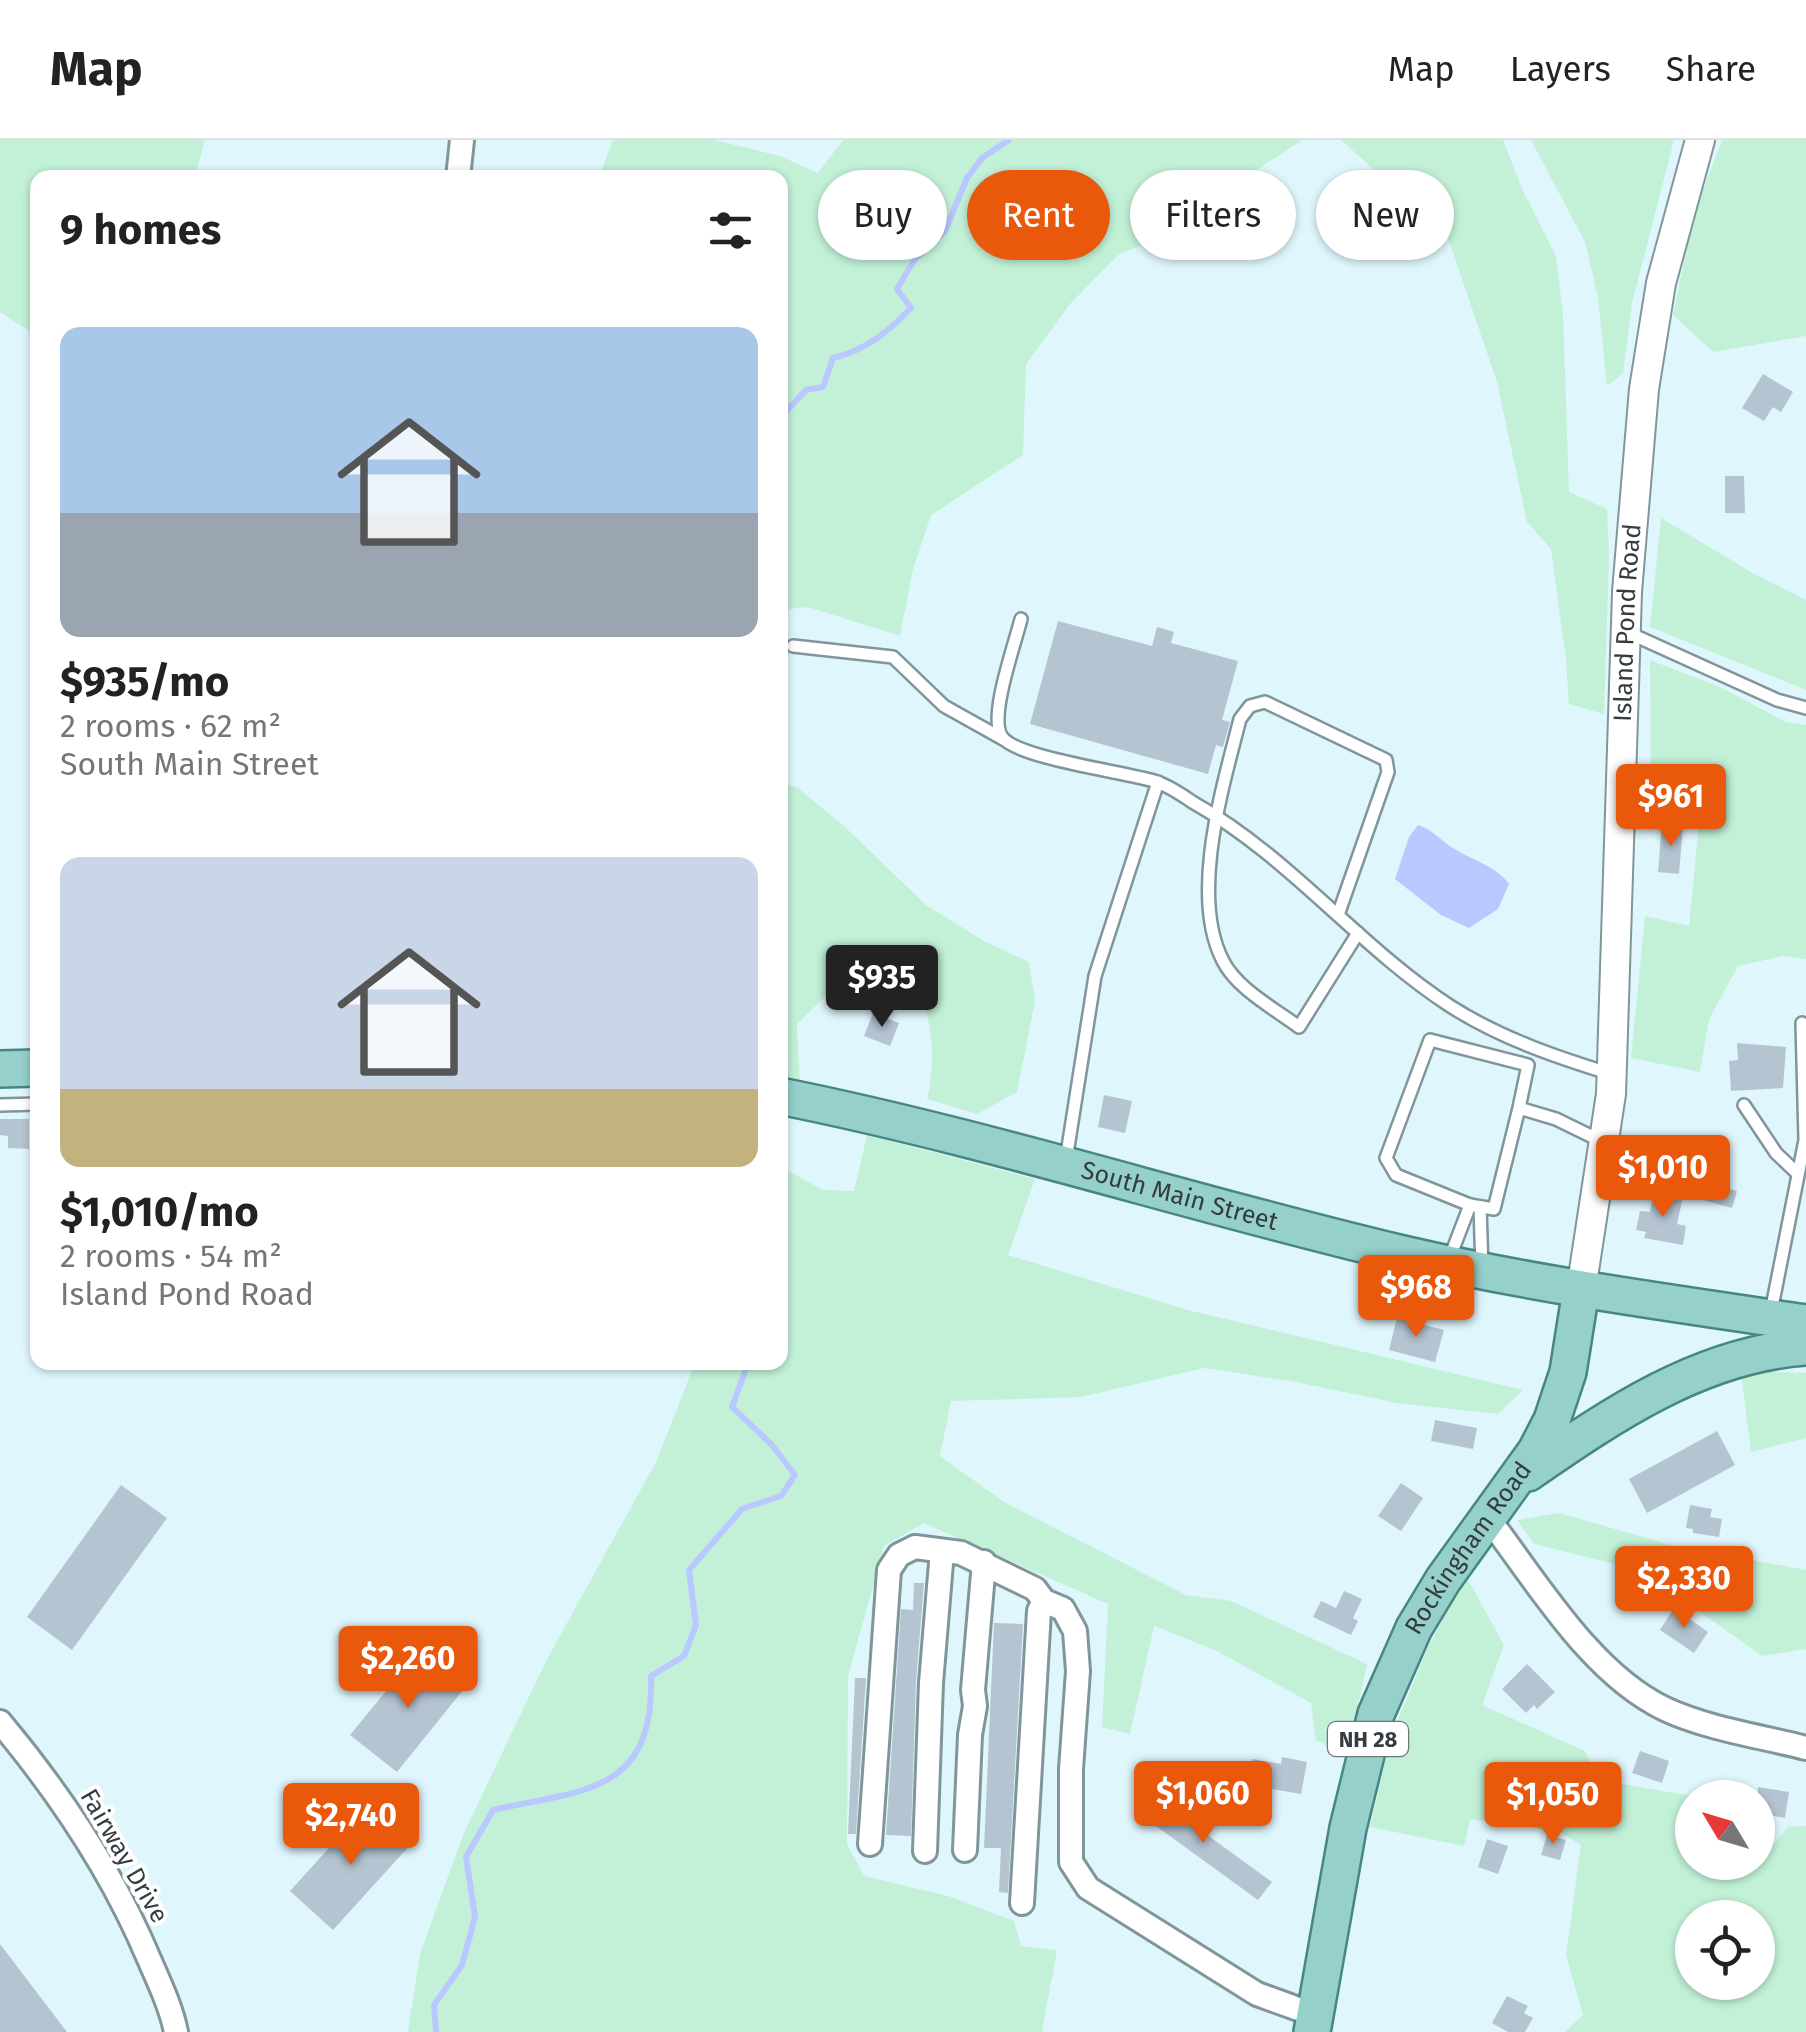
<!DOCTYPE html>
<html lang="en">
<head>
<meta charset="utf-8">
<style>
	:root { --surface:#fff; --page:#f6f6f6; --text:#222; --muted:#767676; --line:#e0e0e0; --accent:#ea580c }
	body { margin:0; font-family:"Fira Sans",sans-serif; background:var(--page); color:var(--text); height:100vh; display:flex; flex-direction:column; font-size:38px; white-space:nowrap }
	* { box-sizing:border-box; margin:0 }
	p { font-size:32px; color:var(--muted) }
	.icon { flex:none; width:55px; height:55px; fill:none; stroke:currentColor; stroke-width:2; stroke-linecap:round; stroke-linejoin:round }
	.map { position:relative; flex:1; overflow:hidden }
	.panel { position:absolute; left:30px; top:30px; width:758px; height:1200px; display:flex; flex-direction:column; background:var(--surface); border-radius:20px; box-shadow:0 2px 8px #0004 }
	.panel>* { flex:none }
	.banner { position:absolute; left:818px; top:30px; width:838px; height:90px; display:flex; gap:20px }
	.needle { width:65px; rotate:308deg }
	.tools { position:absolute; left:1675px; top:1640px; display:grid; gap:20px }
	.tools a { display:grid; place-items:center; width:100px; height:100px; border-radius:50%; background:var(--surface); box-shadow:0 2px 8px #0004; font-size:50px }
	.price { position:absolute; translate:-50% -85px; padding:0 22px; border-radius:10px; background:var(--accent); color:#fff; font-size:32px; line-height:65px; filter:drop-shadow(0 2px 5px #0008) }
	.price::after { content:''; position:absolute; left:50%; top:60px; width:30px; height:22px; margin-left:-15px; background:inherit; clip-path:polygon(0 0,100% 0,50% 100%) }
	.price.active { background:#222; color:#fff }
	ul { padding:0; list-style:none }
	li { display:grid; align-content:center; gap:20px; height:530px; padding:0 30px }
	li span { display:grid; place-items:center; height:310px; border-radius:20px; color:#555 }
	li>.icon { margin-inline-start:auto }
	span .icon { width:180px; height:180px; fill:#fffc; stroke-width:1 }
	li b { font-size:42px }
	h2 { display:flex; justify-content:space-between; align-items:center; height:120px; padding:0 30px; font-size:42px }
	.chip { padding:0 35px; border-radius:45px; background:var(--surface); box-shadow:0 2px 8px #0004; font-size:35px; line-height:90px }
	.chip.active { background:var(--accent); color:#fff }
	header { display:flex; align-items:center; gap:60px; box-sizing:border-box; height:140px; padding:0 50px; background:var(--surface); border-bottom:2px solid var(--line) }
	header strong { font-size:48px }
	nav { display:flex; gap:55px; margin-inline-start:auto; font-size:35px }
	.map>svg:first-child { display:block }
	.green { fill:#c2f1d8; fill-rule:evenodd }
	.water { fill:#b9c9ff }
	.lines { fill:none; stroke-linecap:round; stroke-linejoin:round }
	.stream { stroke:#b9c9ff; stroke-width:6 }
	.building { fill:#b5c4d1 }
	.service-casing { stroke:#81969b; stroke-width:16 }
	.minor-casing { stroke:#81969b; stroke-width:28 }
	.tertiary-casing { stroke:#81969b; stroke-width:32 }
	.primary-casing { stroke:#468784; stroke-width:40 }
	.service { stroke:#fff; stroke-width:11 }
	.minor { stroke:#fff; stroke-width:22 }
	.tertiary { stroke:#fff; stroke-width:28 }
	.primary { stroke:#96d0cb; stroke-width:35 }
	.labels { text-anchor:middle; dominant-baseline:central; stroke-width:8; stroke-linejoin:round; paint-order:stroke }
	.shield { fill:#fff; stroke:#717679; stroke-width:2.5 }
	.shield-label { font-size:22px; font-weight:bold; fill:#343c3f }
	.street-label { font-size:25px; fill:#343c3f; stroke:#fff }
</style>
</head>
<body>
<header>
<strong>Map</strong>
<nav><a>Map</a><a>Layers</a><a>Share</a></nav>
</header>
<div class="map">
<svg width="1806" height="1892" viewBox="0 0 1806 1892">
	<rect width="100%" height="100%" fill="#e0f6fd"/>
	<g class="green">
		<path d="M0,0h205l-10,37 -157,1 -1,165 -9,-13 -28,-18z"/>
		<path d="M613,0h101l66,16 38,17 25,-33h459l-44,29 -62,18 -19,43 -59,25 -48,49 -44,60 -3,91 -92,60 -18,54 -13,67 -92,-29 -28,3v-432l-181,-1z"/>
		<path d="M1341,0h162l19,49 34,67 7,58 6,178 38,17 2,48 -5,157 -35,-10 -3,-44 -15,-111 -24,-27 -30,-140 -50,-147z"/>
		<path d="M1531,0h143l-42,163 -9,70 -16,13 -9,-89 -13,-55z"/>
		<path d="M1722,0h84v196l-93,16 -40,-37 22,-104z"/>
		<path d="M1661,378l95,57 50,25v90l-156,-63z"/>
		<path d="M1650,520l70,27 66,35 20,3v234l-23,-3 -45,10 -29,53 -9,53 -69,-14 14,-142 44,10 10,-103 -48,-28z"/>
		<path d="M780,641l18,7 46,38 82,79 58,36 45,21 6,39 -18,91 -40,22 -50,-15c11,-42 5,-110 -30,-139 -13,-9 -37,-12 -52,-16l-19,52 -29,28 3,58 -20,-5z"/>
		<path d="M867,995l168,44 -27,76 180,55 335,80 -25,24 -101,-11 -106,-22 -87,-13 -123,29 -130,4 -11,55 64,46 182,93 45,6 136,63 -20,92 -31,-16 -5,-37 -94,-52 -63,-25 -24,108 -28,-7 6,-123 -184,-81 -40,23 -36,130 -1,168 17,32 84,20 66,25 7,25 36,4 -15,82h-634l12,-78 43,-119 83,-174 110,-199 39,-99 85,-1v-187l3,-7 40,22 31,1z"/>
		<path d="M1741,1231l65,2v65l-55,14z"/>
		<path d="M1559,1373l112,32 135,25v79l-44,7 -119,-85 -109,-27 -17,-24z"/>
		<path d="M1466,1436l38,69 -22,60 103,46 14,29 99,17 -6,1v64l54,1 8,4 34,-40 18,-1v206h-241l18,-17 -17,-60 15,-110 -23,-14 -88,-12 -6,27 -94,-19 21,-90 37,-90zM1692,1778h66v64h-66z"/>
	</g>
	<path class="water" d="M1418,685c15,5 22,15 35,23 20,13 42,17 56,36l-11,25 -29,19 -28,-13 -46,-36 14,-42z"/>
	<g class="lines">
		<g class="stream">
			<path d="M780,278l26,-28 17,-3 10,-29c33,-8 55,-26 78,-50l-14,-19 18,-30 30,-28 22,-53 15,-20 27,-18"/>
			<path d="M436,1892l-2,-27 28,-40 13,-48 -9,-60 27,-47c93,-21 161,-16 158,-134l33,-20 12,-31 -7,-55 53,-61 39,-13 14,-21 -23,-30 -40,-38 14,-38 -8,-7"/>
		</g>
	</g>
	<g class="building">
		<path d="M1763,234l30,18 -12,20 -8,-5 -9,14 -22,-13z"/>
		<path d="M1725,336h19l1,37h-20z"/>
		<path d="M1058,481l94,25 5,-19 17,5 -3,11 67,18 -16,59 8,2 -7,25 -7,-2 -8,29 -178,-50z"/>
		<path d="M1662,684l21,1 -4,49 -21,-2z"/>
		<path d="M873,873l26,10 -9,23 -26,-10z"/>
		<path d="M1737,903l49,4 -3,41 -52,3 -2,-30 9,-1z"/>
		<path d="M1104,955l28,6 -7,32 -27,-6z"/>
		<path d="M0,979h29v30l-21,-1v-12l-8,-1z"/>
		<path d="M1697,1040l40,11 -5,17 -40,-11z"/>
		<path d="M1654,1052l29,5 -6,27 9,2 -3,19 -39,-7 2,-6 -10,-2 4,-19 10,1z"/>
		<path d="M1397,1178l47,12 -9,32 -46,-12z"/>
		<path d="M1435,1280l42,8 -4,21 -42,-8z"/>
		<path d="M1717,1291l18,34 -88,48 -18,-34z"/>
		<path d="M1401,1343l22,15 -22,33 -23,-15z"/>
		<path d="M121,1345l46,33 -95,132 -45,-33z"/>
		<path d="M1690,1365l22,4 -2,8 12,2 -3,18 -26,-4v-4l-7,-1z"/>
		<path d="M914,1443h10l-8,99 -5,154 -25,-1 15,-226 12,1z"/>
		<path d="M1344,1451l18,8 -9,19 5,3 -7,14 -38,-18 8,-16 15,7z"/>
		<path d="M1674,1468l34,24 -14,21 -34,-23z"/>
		<path d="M994,1483l29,1 -15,269 -9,-1 2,-44h-17z"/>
		<path d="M419,1511l48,34 -70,87 -47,-37z"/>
		<path d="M1527,1524l28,28 -18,17 -3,-4 -8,8 -24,-24z"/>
		<path d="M855,1538h11l-10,156h-8z"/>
		<path d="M1640,1611l29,10 -7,22 -30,-10z"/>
		<path d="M1282,1617l25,5 -6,32 -54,-9 5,-26 29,5z"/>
		<path d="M1758,1647l31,5 -4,26 -27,-5z"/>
		<path d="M1148,1652l124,90 -14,18 -124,-90z"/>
		<path d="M368,1665l43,39 -78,86 -43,-39z"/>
		<path d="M1547,1695l19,5 -6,20 -19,-5z"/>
		<path d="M1487,1699l21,7 -10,28 -20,-7z"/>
		<path d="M0,1804l67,88h-67z"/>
		<path d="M1507,1856l21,10 -4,7 9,5 -8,14h-17l-16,-9z"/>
	</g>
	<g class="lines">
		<g class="service-casing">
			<g id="service">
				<path d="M1021,479c-6,25 -33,99 -19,118 15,21 122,35 152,44 14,4 28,14 40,22 96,54 165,144 256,203 50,32 106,51 161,68"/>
				<path d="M1629,493l148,67 29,8"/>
				<path d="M793,506l100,11 51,49 59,33"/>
				<path d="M1338,775l50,-143 -2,-12 -121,-58 -15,4 -10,13c-17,67 -51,177 -17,242 14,28 52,48 76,66l59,-94"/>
				<path d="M0,965l38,-1"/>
				<path d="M1744,965l32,48 21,20"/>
				<path d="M1519,968l9,-43 -98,-25 -44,118 10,17 74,30 24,4 25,-101 37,11 45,22"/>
				<path d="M1066,1020l29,-184 63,-194"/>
				<path d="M1480,1067l2,61"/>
				<path d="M1450,1117l20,-52"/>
				<path d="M1771,1172l34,-172 -3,-117"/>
			</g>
		</g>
		<g class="minor-casing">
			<g id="minor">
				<path d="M458,38l4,-38"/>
				<path d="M1488,1378c49,64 103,156 177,191 43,20 95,27 141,39"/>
				<path d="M0,1582c61,73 112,149 149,237 10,23 22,48 27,73"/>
				<path d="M870,1704l19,-274 10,-15 16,-8 46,6 74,36 9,12 19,8 12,22 3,40 -7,98v93l17,26 169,106 58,21"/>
				<path d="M965,1710l5,-115 5,-29 -2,-16 11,-128"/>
				<path d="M925,1711l6,-168 11,-132"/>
				<path d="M1022,1763l17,-292 5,-10"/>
			</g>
		</g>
		<g class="tertiary-casing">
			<g id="tertiary">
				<path id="s1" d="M1581,1150l30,-196 16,-502 17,-203 17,-106 39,-143"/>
			</g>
		</g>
		<g class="primary-casing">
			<g id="primary">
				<path d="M0,929l38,-1"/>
				<path id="s2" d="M780,956c210,42 415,109 623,158 133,31 268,49 403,69"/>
				<path d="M1528,1333c84,-58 173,-119 278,-126"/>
				<path id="s3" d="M1312,1892l36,-204 28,-114 38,-86 29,-48 93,-129 16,-31 16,-48 13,-82"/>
			</g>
		</g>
		<use href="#service" class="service"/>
		<use href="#minor" class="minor"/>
		<use href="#tertiary" class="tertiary"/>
		<use href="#primary" class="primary"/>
	</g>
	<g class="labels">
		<rect class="shield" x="1328" y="1582" width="80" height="34" rx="8"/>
		<g class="shield-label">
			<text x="1368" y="1599">NH 28</text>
		</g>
		<g class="street-label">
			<text stroke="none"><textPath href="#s1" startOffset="670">Island Pond Road</textPath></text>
			<text stroke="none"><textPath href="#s2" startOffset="412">South Main Street</textPath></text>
			<text stroke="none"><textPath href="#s3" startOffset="515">Rockingham Road</textPath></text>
			<text transform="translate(124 1716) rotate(60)">Fairway Drive</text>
		</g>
	</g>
</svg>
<div class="tools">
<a><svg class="needle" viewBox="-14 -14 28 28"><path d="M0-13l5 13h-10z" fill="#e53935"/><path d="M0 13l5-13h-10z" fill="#767676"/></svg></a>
<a><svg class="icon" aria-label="locate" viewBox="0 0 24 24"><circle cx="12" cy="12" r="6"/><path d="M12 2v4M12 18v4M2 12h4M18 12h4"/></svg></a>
</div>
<b class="price" style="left:1671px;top:709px">$961</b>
<b class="price active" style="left:882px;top:890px">$935</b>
<b class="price" style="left:1663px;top:1080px">$1,010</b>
<b class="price" style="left:1416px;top:1200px">$968</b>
<b class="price" style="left:1684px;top:1491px">$2,330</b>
<b class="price" style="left:408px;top:1571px">$2,260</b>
<b class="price" style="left:1203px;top:1706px">$1,060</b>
<b class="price" style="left:1553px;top:1707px">$1,050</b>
<b class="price" style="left:351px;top:1728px">$2,740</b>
<div class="banner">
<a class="chip">Buy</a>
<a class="chip active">Rent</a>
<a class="chip">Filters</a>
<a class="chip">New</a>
</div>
<section class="panel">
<h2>9 homes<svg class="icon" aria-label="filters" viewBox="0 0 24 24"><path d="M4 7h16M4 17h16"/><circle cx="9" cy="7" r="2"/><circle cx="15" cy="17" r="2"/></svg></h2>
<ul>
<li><span style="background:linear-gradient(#a9c7e8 60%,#9aa5b1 0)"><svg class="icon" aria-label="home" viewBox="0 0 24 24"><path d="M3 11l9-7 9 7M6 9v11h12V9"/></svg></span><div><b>$935/mo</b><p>2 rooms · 62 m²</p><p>South Main Street</p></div></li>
<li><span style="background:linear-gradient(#c9d6e8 75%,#c2b280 0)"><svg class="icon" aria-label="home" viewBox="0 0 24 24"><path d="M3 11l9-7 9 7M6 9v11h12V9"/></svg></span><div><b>$1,010/mo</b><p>2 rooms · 54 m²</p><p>Island Pond Road</p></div></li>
</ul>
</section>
</div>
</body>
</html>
